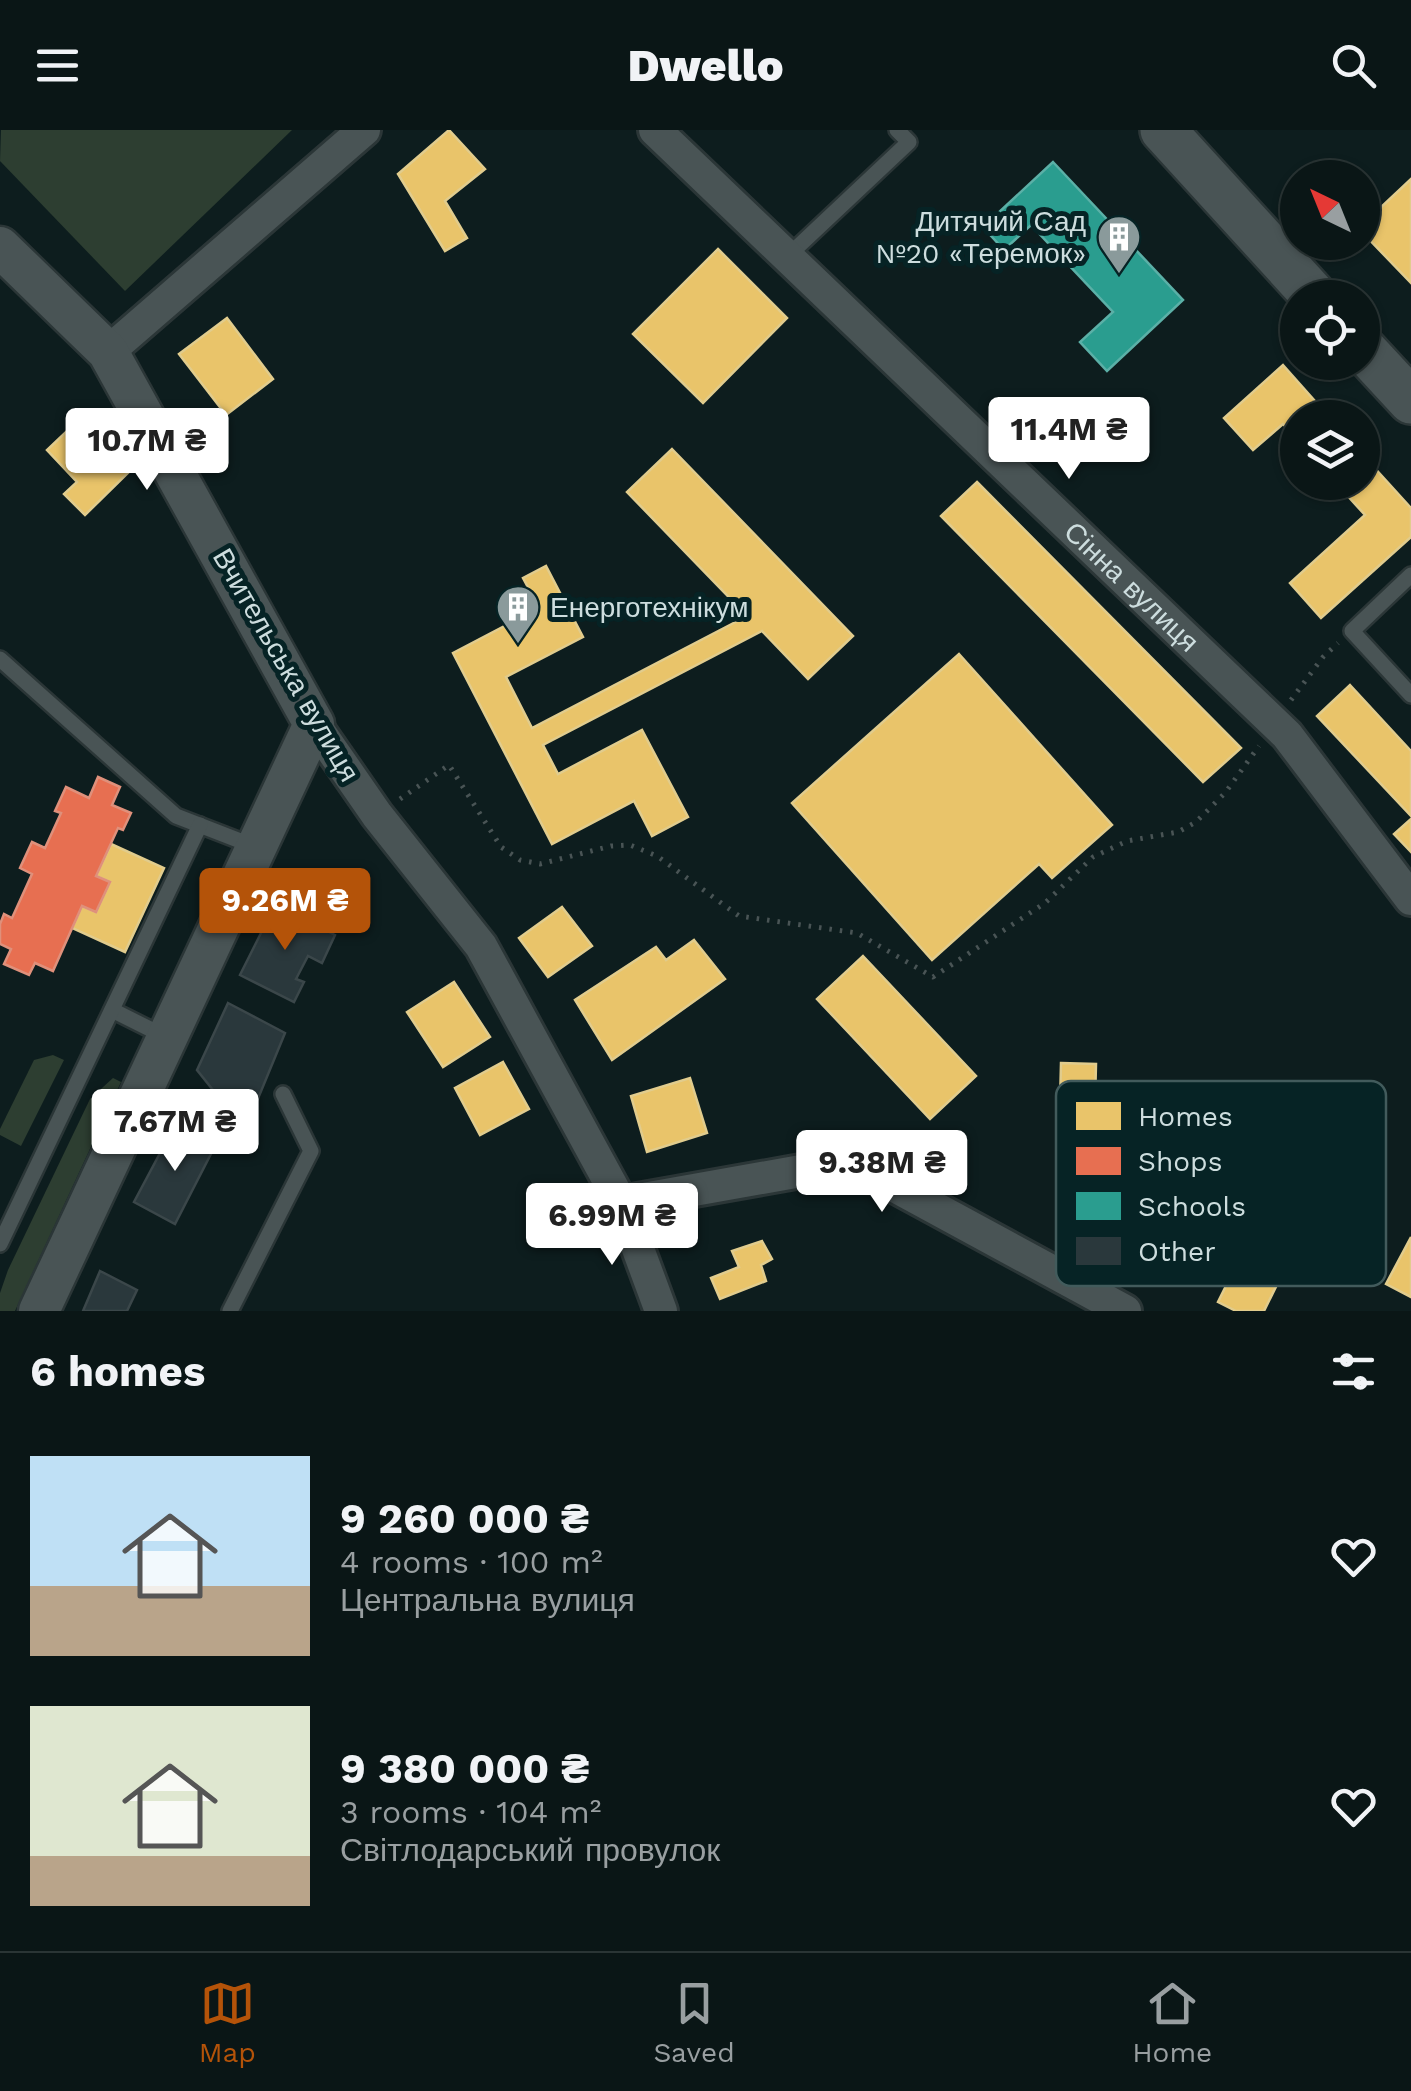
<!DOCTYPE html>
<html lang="en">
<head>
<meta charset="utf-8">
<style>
	:root { --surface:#0a1616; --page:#131f1f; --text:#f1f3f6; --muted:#999fa1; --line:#2a3535; --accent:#b45309 }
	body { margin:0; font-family:"Work Sans",sans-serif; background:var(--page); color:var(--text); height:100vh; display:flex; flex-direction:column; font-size:38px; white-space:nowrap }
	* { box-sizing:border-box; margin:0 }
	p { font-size:32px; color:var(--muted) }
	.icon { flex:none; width:55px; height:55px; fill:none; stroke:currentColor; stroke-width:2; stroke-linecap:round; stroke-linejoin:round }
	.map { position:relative; height:1181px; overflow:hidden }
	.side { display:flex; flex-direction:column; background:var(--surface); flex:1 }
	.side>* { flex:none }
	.needle { width:65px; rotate:317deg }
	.controls { position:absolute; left:1280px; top:30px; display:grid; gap:20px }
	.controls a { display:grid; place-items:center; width:100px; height:100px; border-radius:50%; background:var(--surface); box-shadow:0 2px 8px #0004,0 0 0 2px var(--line); font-size:50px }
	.price { position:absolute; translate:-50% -85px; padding:0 22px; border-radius:10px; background:#fff; color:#222; font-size:32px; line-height:65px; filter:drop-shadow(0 2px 5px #0008) }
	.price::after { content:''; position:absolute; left:50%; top:60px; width:30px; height:22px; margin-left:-15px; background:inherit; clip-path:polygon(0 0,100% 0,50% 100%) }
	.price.selected { background:var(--accent); color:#fff }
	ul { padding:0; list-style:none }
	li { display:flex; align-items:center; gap:30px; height:250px; padding:0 30px }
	li span { display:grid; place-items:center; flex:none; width:280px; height:200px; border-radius:0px; color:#555 }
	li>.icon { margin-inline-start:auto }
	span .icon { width:120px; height:120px; fill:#fffc; stroke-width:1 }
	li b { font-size:42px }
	h2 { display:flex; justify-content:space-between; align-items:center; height:120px; padding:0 30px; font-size:42px }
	header { display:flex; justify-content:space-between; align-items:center; height:130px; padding:0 30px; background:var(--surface); font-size:45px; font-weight:800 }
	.dock { display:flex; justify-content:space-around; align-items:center; height:140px; border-top:2px solid var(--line); background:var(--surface); font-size:28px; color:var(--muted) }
	.dock a { display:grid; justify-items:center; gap:5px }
	.dock .selected { color:var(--accent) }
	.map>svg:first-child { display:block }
	.green { fill:#2d3e31 }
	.homes { fill:#e9c46a; stroke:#e1cc8d; stroke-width:2.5 }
	.shops { fill:#e76f51; stroke:#df907b; stroke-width:2.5 }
	.schools { fill:#2a9d8f; stroke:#5bb0a7; stroke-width:2.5 }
	.building { fill:#2a383c; stroke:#3b474a; stroke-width:2.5 }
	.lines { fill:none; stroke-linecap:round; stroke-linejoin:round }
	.service-casing { stroke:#2b3637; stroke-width:20 }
	.minor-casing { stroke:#2b3637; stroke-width:38 }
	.tertiary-casing { stroke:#2b3637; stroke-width:45 }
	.secondary-casing { stroke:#2b3637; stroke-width:50 }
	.path { stroke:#495455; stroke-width:5; stroke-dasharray:2.5 8; stroke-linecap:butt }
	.service { stroke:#495455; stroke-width:15 }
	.minor { stroke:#495455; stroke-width:32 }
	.tertiary { stroke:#495455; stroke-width:40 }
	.secondary { stroke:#495455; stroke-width:45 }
	.labels { text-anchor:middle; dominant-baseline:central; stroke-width:10; stroke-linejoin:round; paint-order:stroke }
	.poi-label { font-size:28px; fill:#cdddde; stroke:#062325; text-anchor:end }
	.street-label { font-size:28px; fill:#cdddde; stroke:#062325 }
	.key { fill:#062325; stroke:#425b5c; stroke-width:2.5 }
	.key-label { font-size:28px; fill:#cdddde }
</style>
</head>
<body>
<header><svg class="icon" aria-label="menu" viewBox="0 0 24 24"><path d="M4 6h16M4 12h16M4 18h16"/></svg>Dwello<svg class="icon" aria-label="search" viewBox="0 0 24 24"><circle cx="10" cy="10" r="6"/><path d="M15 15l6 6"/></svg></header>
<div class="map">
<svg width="1411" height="1181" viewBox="0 0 1411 1181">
	<rect width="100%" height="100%" fill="#0d1d1e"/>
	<g class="green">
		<path d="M1,0h291l-167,161 -125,-130z"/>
		<path d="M53,925l11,5 -43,86 -21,-11v-6l34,-69z"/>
		<path d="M113,948l8,4 -106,229h-15v-18l8,-23 82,-171z"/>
	</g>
	<g class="homes">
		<path d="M449,0l36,39 -40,32 22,37 -22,13 -47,-77z"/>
		<path d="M1411,49v104l-49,-51v-7z"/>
		<path d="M718,119l69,69 -84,85 -70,-69z"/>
		<path d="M227,188l46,61 -47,36 -47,-61z"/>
		<path d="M1283,235l47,53h-32v22l-15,-16 -30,26 -29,-32z"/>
		<path d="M87,282l50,52 -52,51 -21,-21 13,-12 -30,-32z"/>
		<path d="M672,319l181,187 -45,43 -46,-48 -219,114 15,29 84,-44 46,87 -36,19 -18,-35 -82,43 -99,-191 86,-45 -16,-30 23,-12 37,71 -77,40 26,51 215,-112 -120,-124z"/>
		<path d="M1362,324l49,54v29l-90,81 -31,-35 75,-68 -30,-33h27z"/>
		<path d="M977,352l264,266 -38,34 -262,-266z"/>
		<path d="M959,524l153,171 -60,53 -13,-14 -107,96 -140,-157z"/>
		<path d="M1350,555l61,66v65l-94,-100z"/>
		<path d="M1411,689v33l-17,-18z"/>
		<path d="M111,714l53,24 -39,84 -53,-24 10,-22 14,6 14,-30 -14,-6z"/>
		<path d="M562,777l30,39 -44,31 -29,-39z"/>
		<path d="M694,810l31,39 -113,81 -37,-60 81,-53 10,13z"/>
		<path d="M863,826l113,120 -46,43 -113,-120z"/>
		<path d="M454,852l36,55 -47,30 -36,-55z"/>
		<path d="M503,932l26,47 -49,26 -25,-47z"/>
		<path d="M1061,933l35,1 -3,121 -35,-1z"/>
		<path d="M690,948l17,55 -60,19 -16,-56z"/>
		<path d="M1301,1005l40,20 -77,156h-28l-18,-9z"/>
		<path d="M1411,1107v60l-25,-13z"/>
		<path d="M762,1111l10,18 -11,6 5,16 -46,18 -9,-21 28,-11 -7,-16z"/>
	</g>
	<path class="shops" d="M98,647l22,10 -8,18 19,8 -8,17 -5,-2 -22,48 14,6 -14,30 -14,-6 -29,65 -18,-8 -6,12 -25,-11 7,-15 -11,-5v-20l4,-10 8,4 20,-44 -12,-6 12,-26 13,6 16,-35 -6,-2 11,-24 23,11z"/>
	<path class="schools" d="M1053,32l130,138 -76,71 -27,-29 33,-30 -82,-87 -27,25 -21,-23z"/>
	<g class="building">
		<path d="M275,775l60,30 -13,28 -14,-7 -12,23 8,3 -10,20 -54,-27z"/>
		<path d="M228,873l57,30 -40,97 -48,-60z"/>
		<path d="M175,995l40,21 -40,78 -41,-22z"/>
		<path d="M100,1141l37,19 -10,21h-44z"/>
	</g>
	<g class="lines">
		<g class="service-casing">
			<g id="service">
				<path d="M789,125l120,-113 -12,-12"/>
				<path d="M1411,445l-59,56 59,64"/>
				<path d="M0,529l176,157 80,31"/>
				<path d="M112,880l52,26"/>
				<path d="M0,1114l200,-419"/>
				<path d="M230,1181l81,-160 -28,-57"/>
			</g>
		</g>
		<g class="minor-casing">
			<g id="minor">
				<path id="s1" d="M655,0l632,605 124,164"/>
				<path d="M108,222l256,-222"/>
				<path d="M314,594l63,91 104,131 140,257 40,108"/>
				<path d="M621,1073l180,-32 77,6 247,134"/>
			</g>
		</g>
		<g class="tertiary-casing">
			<path id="tertiary" d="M0,117l108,105 206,372 -275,587"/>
		</g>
		<g class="secondary-casing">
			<g id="secondary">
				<path d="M1163,0l153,168"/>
				<path d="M1362,218l49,53"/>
			</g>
		</g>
		<g class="path">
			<path d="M1291,570l32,-43 15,-14"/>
			<path d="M400,669l49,-34 52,82 19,13 20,4 71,-18 19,-1 27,11 82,60 118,17 76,44 112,-74 48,-46 34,-16 51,-9 18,-10 29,-29 34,-47"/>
		</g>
		<use href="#service" class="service"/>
		<use href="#minor" class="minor"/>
		<use href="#tertiary" class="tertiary"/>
		<use href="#secondary" class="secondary"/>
	</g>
	<defs>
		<g id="building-pin" transform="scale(2.25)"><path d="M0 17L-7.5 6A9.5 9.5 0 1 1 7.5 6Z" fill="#8a9a9b" stroke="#062325"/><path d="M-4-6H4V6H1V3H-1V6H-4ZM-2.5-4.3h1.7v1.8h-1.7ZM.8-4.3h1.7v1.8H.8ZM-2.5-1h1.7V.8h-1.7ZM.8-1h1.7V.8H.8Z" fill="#fff"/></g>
	</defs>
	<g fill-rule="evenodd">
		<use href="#building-pin" x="1119" y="107"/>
		<use href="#building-pin" x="518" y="477"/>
	</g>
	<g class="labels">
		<g class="poi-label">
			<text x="1086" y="91">Дитячий Сад<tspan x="1086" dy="32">№20 «Теремок»</tspan></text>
			<text x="550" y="477" text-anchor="start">Енерготехнікум</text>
		</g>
		<g class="street-label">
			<text stroke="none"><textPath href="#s1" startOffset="660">Сінна вулиця</textPath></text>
			<text transform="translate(286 535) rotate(60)">Вчительська вулиця</text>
		</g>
	</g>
	<rect x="1056" y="951" width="330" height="205" rx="15" class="key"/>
	<rect x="1076" y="972" width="45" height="28" fill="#e9c46a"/>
	<rect x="1076" y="1017" width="45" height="28" fill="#e76f51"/>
	<rect x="1076" y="1062" width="45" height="28" fill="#2a9d8f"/>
	<rect x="1076" y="1107" width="45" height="28" fill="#2a383c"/>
	<g class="key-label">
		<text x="1138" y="996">Homes</text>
		<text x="1138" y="1041">Shops</text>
		<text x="1138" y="1086">Schools</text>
		<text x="1138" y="1131">Other</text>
	</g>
</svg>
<div class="controls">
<a><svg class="needle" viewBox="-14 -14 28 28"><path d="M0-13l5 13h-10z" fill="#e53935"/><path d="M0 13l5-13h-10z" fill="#999fa1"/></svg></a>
<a><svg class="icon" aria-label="locate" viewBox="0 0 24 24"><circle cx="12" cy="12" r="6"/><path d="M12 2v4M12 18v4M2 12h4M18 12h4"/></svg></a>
<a><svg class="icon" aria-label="layers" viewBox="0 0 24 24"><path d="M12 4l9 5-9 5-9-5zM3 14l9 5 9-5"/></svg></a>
</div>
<b class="price" style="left:1069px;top:352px">11.4M ₴</b>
<b class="price" style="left:147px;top:363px">10.7M ₴</b>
<b class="price selected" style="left:285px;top:823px">9.26M ₴</b>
<b class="price" style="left:175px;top:1044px">7.67M ₴</b>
<b class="price" style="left:882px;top:1085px">9.38M ₴</b>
<b class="price" style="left:612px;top:1138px">6.99M ₴</b>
</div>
<section class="side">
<h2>6 homes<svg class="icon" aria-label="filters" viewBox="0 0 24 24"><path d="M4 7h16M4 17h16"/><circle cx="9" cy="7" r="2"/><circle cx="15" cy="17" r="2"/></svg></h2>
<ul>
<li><span style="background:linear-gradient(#bfe0f5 65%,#b9a48a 0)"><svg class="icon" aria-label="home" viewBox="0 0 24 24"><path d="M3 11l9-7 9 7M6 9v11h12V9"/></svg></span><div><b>9 260 000 ₴</b><p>4 rooms · 100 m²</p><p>Центральна вулиця</p></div><svg class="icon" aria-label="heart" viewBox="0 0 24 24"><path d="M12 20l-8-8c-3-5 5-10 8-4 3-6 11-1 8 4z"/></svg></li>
<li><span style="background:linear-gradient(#dfe7d0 75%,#b9a48a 0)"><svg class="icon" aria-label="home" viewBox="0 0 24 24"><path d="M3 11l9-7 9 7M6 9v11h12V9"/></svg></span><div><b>9 380 000 ₴</b><p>3 rooms · 104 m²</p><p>Світлодарський провулок</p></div><svg class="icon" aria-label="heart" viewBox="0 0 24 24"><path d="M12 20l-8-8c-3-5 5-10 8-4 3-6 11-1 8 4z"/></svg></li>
</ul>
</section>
<nav class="dock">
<a class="selected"><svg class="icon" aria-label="map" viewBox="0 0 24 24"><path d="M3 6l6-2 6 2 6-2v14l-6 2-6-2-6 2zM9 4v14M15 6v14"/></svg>Map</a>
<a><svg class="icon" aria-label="saved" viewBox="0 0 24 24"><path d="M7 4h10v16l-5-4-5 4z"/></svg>Saved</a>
<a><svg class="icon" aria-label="home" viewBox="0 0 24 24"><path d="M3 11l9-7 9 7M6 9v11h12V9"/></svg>Home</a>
</nav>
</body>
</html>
